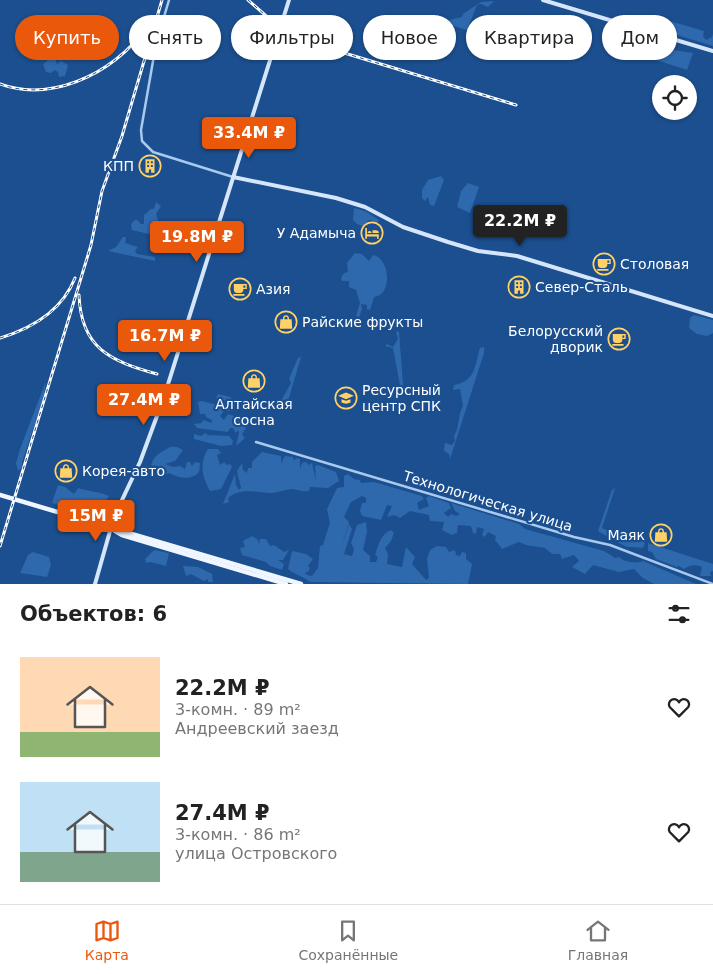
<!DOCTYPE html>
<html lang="ru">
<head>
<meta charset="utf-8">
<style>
	:root { --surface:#fff; --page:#f6f6f6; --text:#222; --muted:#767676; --line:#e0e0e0; --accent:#ea580c }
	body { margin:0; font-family:"DejaVu Sans",sans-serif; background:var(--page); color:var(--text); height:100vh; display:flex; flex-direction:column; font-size:19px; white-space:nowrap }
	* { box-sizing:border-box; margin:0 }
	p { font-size:16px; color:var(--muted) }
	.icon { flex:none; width:28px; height:28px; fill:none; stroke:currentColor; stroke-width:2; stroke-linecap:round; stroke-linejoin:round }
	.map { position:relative; height:584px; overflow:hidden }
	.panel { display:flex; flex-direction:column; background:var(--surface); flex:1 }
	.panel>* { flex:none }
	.banner { position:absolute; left:15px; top:15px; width:684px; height:45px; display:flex; gap:10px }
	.buttons { position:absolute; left:652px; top:75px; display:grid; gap:10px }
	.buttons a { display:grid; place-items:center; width:45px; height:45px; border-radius:50%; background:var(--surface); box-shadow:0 1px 4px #0004; font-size:25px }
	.price { position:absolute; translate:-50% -42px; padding:0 11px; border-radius:5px; background:var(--accent); color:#fff; font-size:16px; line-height:32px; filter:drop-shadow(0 1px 2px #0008) }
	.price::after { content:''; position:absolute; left:50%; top:30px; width:15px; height:11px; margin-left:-8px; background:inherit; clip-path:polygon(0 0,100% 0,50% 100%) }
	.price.selected { background:#222; color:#fff }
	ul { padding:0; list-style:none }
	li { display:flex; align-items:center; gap:15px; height:125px; padding:0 20px }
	li span { display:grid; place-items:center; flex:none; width:140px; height:100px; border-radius:0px; color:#555 }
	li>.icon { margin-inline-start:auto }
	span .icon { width:60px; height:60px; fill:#fffc; stroke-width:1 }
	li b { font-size:21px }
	h2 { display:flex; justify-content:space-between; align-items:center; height:60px; padding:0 20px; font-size:21px }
	.tag { padding:0 18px; border-radius:22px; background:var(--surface); box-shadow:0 1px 4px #0004; font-size:18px; line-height:45px }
	.tag.selected { background:var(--accent); color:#fff }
	.tab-bar { display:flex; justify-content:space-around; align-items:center; height:70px; border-top:1px solid var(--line); background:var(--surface); font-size:14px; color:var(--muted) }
	.tab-bar a { display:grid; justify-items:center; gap:2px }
	.tab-bar .selected { color:var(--accent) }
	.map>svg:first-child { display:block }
	.green { fill:#2e69ad }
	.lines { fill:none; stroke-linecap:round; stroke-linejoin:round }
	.street { stroke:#a9c9ee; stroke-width:2.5 }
	.secondary { stroke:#d6e6fa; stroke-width:4 }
	.primary { stroke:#f0f6ff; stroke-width:4.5 }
	.rail-casing { stroke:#fff; stroke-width:3 }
	.rail { stroke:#1b4f8f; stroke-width:1; stroke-dasharray:4; stroke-linecap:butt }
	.labels { text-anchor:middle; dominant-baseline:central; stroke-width:4.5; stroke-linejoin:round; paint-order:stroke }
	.poi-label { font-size:14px; fill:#fff; stroke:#1b4f8f; text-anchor:start }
	.street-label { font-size:14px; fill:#fff; stroke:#1b4f8f }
</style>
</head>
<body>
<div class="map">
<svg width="713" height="584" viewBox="0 0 713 584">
	<rect width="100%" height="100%" fill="#1b4f8f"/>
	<g class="green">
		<path d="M494,1l-6,6 -7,-3 -4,1 -10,25 -20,-6 -2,-3 17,-4 1,-3 18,-12z"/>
		<path d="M68,17l5,3 2,6c10,0 15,1 22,7l2,8 -30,-8 3,10 11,4 -1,3 -10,1 -6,-15 -5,4 -1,-4 6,-11 -1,-5z"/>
		<path d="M666,20l38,11 -1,5 3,4 6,-3 1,-3v12l-39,-12 2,-6 -12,-5z"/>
		<path d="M619,28l6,1 1,6 10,3 9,-2 -3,12 -25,-6 4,-10z"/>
		<path d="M653,41l14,3 6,6 20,3 -6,17 -40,-13 -1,-2z"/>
		<path d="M51,58l4,1 2,5 4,-3 7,4 -3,11 -6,1 -1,-5 -3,-2 -4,3 -5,-1 -3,-8z"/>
		<path d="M441,176l3,4 -10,26 -4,-1 -2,-8 -3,4 -3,-3v-8l6,-10z"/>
		<path d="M468,183l11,4 -9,26 -13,-6 4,-16z"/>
		<path d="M156,202l5,4 -5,8 2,6 -5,15 -21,-5 -1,-6 5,-5 5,5h3v-9l7,-6h3z"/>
		<path d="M354,208l11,3 14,9 -2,3 -6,-3 -4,1 -2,6 -8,-3 -4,-4z"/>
		<path d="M123,237h3l-1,6 13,4 -3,4 2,3 18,3v4l-47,-10 8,-4z"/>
		<path d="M355,253l7,1 7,7 4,-6c17,3 20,40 1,42l-4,13 -3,-1v-4l-6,-1 1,5 -3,8 -3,-1 4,-13 -4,-13 -7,-3v-6h-7l-1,-3 3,-5 4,-1 -1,-9z"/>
		<path d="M694,315l19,5v13l-6,3 -10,-2 -8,-6 1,-10z"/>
		<path d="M399,331l4,54h-3l-7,-37 -8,-2 2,-2 6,3 5,-8 -2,-7z"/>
		<path d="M484,347v6l-34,106 -1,-5 -5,-3 1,-8 7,2 3,-4 -1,-5c6,-9 3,-20 9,-30l-3,-17 -7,1 1,-5c22,-4 20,-18 26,-37z"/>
		<path d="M301,357l-16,54 -8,-3 14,-25 -2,-4 9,-21z"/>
		<path d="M46,381l-3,19 -21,62v5l-4,4 -2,-8 4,-14z"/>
		<path d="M218,394l12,3 5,4 -5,10h-6l-4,5 4,4 4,-6 17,6 -2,5 2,1 2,-3 1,2 -6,9 3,4 -9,8 3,-13 -1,-3 -2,3 -3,-5h-3l-2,4 -31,-4 -3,-4 7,-1 3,-3 7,3 1,-3 -6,-3 -1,-3h-5l-2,-12 4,-1 26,7 2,-6 -14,-4z"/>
		<path d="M205,433l3,2 21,1 4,5 -1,4 -11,1 -27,-7v-5l7,2z"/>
		<path d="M170,447h7l6,3 -8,11 -10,3 8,3 7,-1 5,3 2,-7h3l2,4 3,-4 5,1 -1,9c-8,9 -20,6 -30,1l-4,2 2,-4 -16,2c-1,-16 7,-19 19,-26z"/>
		<path d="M208,449h10l3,4 -4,2 3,10 4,-3 3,3 3,-1 2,3 -11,22 -11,2c-8,-15 -11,-27 -2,-42z"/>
		<path d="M262,452l19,4v7l4,-7 8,1 1,4 2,-3 4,1v10l2,-6 4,-1 3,3 3,-2 4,18 -1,-15 3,-1 18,7 3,9 -11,7 -18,-1 -1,4c-7,1 -10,-1 -16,-2 -7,0 -15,4 -23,4 -13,-1 -31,-5 -42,5l1,4 -6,2 12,-30 1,11 3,5 2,-2 -4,-17 5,-8 1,7 4,3 1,-5h4v-6z"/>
		<path d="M348,474l6,5 6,1 1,3 13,-1 48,14 2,3 -7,4 2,7 10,-4 -3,-8 3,-2 20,7 2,5 -7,5 4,4 3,-3 5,2 4,-2 -5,-3 -4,-8 68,21 6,5 79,22 11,7 4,-1c5,5 17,7 24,4l53,23h-42l-11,-6 -9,-9 -15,3 -26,-7 -8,9 -13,-7 7,-6 -5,-6 -12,4 -2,-5h-8l-7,-6 -19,-3 -7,-3 -17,7 -7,-9 1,-4 -8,-4 -3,5 -3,-2 2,-6 -7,-2 -1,7 -3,-1 -2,-7 -13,-1 -1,8 -5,2 -10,-5 2,-8 -14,-1 -1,-6 -19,-4 -10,7 -6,-3 -7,2 5,-11 -5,-1 -6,15 -19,-4 -2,-5 2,-8h4v-5l-4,-2 -11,6 -7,15 5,5 -8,28 8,-26 3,5 -8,25 8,2 2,-7 -3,-6 6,-18 9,-3 1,10 -4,18 7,6v6h6l2,-5 -3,-2c4,-11 5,-20 16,-25l3,3 -3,8 -6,7 3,6 -1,10 15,3 4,-20 9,10 -3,7 14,16 3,-2 -2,-19 3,-9 7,-4 9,1 3,5 6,-2 1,5 4,1 2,-4 4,1v6l6,5 -4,20 -158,-2c-7,-6 -15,-7 -22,-13l4,-18 14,3 7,5 -5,7 2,2 -2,4h-3l2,3 5,1 6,-8 2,-22 3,-1 7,-22 -3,-14 10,-21 7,-1v-11z"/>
		<path d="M58,485l7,2 9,7 4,-6c11,4 21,3 31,8l-11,16 -9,2 -37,-11z"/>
		<path d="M615,488l-13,40 16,7 24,5 3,2 -2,6c-5,-1 -11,-1 -16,-1 -3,-1 -25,-14 -29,-16l14,-41z"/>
		<path d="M252,536l6,4 1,4 1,-5h6l4,7 4,-1 10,7 5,-2 -6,10h-5l6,4 -2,6 -12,-4 -4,-4 -24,-7 -2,-7 5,-1 -2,-6z"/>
		<path d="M648,543l65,21v7l-3,1 1,4h-11l2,-9c-6,-3 -13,-2 -18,2l-5,-3 -2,1 -21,-8 -4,-7 -4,-1z"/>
		<path d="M154,550l15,3 -3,13 -16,-4 -4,1 -1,-4z"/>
		<path d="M33,552l16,5 2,8 -4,12 -27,-4 8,-18z"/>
		<path d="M183,566l15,1 14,7 1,8h-5v-3l-4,2 -13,-7 -5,2z"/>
	</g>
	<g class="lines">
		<g class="street">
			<path d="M169,0l-13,44 -15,86 1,11 11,11 80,25"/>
			<path d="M256,442l318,95 36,8 103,39"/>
		</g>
		<g class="secondary">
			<path d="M543,0l170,51"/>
			<path d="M233,177l103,21 29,9 38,20 45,15 30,9 39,5 196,60"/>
			<path d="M95,584l19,-67 26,-55 24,-65 125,-397"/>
		</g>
		<g class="primary">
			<path d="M0,495l301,89"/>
			<path d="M115,531l7,4 164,49"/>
		</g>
		<g class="rail-casing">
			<g id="rail">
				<path d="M248,0l32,28 28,14 208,63"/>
				<path d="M0,84c56,21 125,-17 153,-67"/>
				<path d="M79,295c2,54 32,66 78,79"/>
				<path d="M0,338c33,-10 62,-27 75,-60"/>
				<path d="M0,546l91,-301 11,-54 20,-55 40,-136"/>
			</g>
		</g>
		<use href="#rail" class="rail"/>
	</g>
	<defs>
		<g id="building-ring" transform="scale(1.125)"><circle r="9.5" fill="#1b4f8f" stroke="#ffd166" stroke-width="1.5"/><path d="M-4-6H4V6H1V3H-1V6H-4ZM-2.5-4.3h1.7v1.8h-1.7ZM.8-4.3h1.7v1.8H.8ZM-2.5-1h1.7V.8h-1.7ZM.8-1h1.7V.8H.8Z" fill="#ffd166"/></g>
		<g id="hotel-ring" transform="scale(1.125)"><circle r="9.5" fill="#1b4f8f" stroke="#ffd166" stroke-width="1.5"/><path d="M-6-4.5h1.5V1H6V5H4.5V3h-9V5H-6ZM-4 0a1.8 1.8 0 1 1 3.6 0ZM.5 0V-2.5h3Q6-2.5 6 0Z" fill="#ffd166"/></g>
		<g id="cafe-ring" transform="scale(1.125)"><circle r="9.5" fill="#1b4f8f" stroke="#ffd166" stroke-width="1.5"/><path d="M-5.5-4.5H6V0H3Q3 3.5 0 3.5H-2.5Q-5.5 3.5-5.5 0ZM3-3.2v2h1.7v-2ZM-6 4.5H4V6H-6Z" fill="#ffd166"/></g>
		<g id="shop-ring" transform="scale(1.125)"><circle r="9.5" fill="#1b4f8f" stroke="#ffd166" stroke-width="1.5"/><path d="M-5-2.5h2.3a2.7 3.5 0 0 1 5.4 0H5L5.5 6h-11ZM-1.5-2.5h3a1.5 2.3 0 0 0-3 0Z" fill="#ffd166"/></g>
		<g id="university-ring" transform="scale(1.125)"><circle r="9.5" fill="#1b4f8f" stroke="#ffd166" stroke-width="1.5"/><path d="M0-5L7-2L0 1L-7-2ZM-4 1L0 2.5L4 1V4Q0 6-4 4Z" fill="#ffd166"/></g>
	</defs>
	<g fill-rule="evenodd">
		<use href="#building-ring" x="150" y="166"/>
		<use href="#hotel-ring" x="372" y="233"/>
		<use href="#cafe-ring" x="604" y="264"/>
		<use href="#building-ring" x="519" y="287"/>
		<use href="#cafe-ring" x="240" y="289"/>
		<use href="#shop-ring" x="286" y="322"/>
		<use href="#cafe-ring" x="619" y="339"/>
		<use href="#shop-ring" x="254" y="381"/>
		<use href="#university-ring" x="346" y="398"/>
		<use href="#shop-ring" x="66" y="471"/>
		<use href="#shop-ring" x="661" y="535"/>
	</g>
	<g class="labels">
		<g class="poi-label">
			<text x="134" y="166" text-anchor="end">КПП</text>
			<text x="356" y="233" text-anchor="end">У Адамыча</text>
			<text x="620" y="264">Столовая</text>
			<text x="535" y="287">Север-Сталь</text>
			<text x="256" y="289">Азия</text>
			<text x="302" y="322">Райские фрукты</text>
			<text x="603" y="331" text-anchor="end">Белорусский<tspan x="603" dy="16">дворик</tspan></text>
			<text x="362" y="390">Ресурсный<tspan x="362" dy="16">центр СПК</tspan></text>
			<text x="254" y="404" text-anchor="middle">Алтайская<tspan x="254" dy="16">сосна</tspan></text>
			<text x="82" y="471">Корея-авто</text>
			<text x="645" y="535" text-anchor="end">Маяк</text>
		</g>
		<g class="street-label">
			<text transform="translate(488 501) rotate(17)">Технологическая улица</text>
		</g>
	</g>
</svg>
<div class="buttons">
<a><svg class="icon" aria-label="locate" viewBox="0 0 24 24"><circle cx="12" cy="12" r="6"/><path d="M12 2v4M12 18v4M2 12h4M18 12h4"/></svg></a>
</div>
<b class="price" style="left:249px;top:159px">33.4M ₽</b>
<b class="price selected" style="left:520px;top:247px">22.2M ₽</b>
<b class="price" style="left:197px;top:263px">19.8M ₽</b>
<b class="price" style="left:165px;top:362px">16.7M ₽</b>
<b class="price" style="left:144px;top:426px">27.4M ₽</b>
<b class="price" style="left:96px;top:542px">15M ₽</b>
<div class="banner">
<a class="tag selected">Купить</a>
<a class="tag">Снять</a>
<a class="tag">Фильтры</a>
<a class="tag">Новое</a>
<a class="tag">Квартира</a>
<a class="tag">Дом</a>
</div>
</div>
<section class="panel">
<h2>Объектов: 6<svg class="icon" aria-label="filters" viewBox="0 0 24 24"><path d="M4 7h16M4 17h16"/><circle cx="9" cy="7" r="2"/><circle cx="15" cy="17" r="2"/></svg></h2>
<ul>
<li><span style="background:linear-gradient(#ffd9b3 75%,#8fb573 0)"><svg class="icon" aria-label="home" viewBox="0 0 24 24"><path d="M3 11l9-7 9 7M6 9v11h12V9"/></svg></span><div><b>22.2M ₽</b><p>3-комн. · 89 m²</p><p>Андреевский заезд</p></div><svg class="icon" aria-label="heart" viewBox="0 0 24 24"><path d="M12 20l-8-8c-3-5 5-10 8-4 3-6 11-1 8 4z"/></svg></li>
<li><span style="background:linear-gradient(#bfe0f5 70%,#7fa58c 0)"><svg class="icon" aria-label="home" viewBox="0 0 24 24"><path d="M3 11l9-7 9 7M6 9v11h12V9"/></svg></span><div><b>27.4M ₽</b><p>3-комн. · 86 m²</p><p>улица Островского</p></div><svg class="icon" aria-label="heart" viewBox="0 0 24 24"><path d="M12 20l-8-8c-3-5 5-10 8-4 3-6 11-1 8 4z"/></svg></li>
</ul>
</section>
<nav class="tab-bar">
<a class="selected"><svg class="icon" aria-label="map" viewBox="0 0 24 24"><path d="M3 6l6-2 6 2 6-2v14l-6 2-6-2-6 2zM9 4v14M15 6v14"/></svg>Карта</a>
<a><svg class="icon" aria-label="saved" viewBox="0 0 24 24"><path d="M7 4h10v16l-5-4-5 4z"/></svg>Сохранённые</a>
<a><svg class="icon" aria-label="home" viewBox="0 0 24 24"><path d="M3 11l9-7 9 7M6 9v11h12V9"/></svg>Главная</a>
</nav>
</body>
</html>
